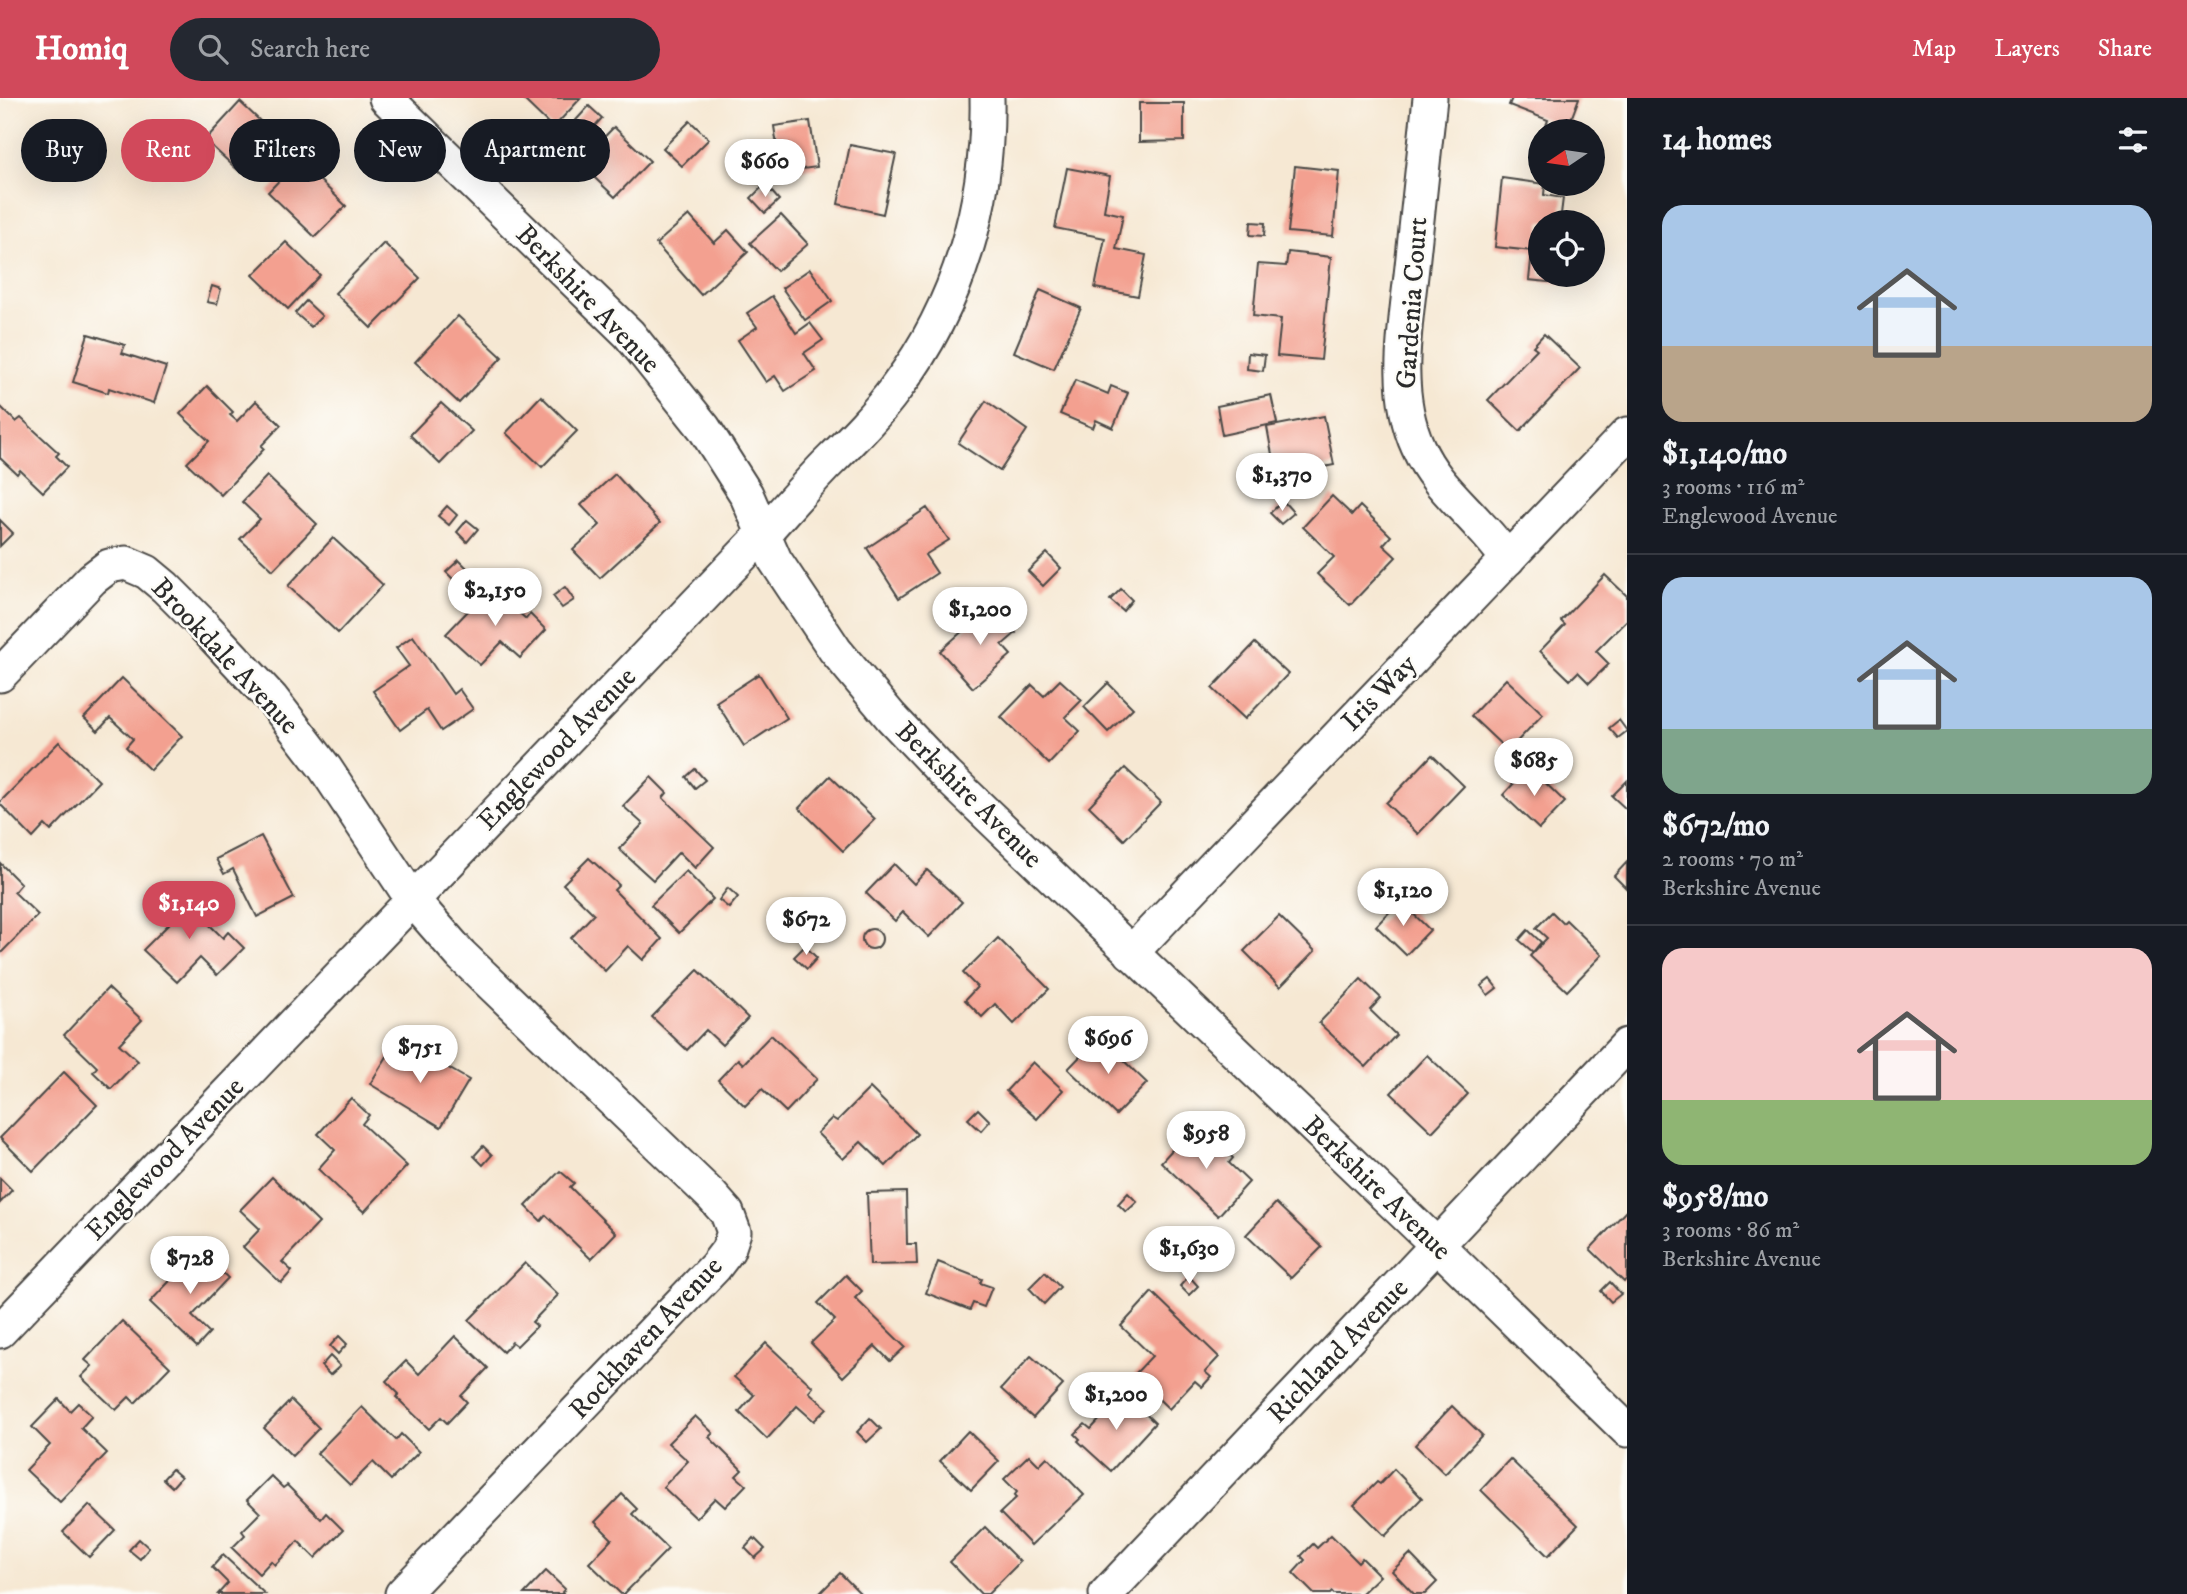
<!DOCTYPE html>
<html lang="en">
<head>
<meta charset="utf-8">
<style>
	:root { --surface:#171b24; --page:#242831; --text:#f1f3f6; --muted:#9ea1a6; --line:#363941; --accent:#d1495b }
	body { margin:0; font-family:"IM FELL DW Pica",serif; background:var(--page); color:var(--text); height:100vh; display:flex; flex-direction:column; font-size:26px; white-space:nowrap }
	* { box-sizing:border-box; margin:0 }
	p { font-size:23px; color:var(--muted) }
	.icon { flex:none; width:38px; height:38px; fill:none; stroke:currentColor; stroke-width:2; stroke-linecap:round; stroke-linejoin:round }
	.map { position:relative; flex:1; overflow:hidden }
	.drawer { display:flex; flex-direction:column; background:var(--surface); width:560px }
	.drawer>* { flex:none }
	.hud { position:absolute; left:21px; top:21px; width:665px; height:63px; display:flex; gap:14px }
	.needle { width:46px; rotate:257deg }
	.tools { position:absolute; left:1528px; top:21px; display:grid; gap:14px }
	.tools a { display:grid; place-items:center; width:77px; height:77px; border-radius:50%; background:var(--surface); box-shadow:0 7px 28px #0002; font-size:35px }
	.price { position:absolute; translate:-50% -60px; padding:0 16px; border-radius:24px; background:#fff; color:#222; font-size:23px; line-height:46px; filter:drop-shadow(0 2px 4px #0008) }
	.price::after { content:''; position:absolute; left:50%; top:42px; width:21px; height:16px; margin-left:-10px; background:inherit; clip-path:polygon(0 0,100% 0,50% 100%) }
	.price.selected { background:var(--accent); color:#fff }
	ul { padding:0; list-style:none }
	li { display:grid; align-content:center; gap:14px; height:371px; padding:0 35px }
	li+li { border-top:2px solid var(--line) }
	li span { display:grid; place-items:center; height:217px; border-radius:21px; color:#555 }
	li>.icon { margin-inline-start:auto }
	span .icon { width:126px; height:126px; fill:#fffc; stroke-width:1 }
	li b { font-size:30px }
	h2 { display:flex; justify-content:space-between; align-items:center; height:84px; padding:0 35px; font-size:30px }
	.chip { padding:0 24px; border-radius:32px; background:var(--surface); box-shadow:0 7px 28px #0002; font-size:24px; line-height:63px }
	.chip.selected { background:var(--accent); color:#fff }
	header { display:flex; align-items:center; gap:42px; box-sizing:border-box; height:98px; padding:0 35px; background:var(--accent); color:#fff }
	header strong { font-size:33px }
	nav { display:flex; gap:38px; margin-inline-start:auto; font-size:24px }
	.search { width:490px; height:63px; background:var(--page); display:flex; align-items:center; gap:18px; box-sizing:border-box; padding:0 24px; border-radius:38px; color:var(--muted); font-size:26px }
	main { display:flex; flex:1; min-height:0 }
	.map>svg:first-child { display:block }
	.building { fill:#f3a090 }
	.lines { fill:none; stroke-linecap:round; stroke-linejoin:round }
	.minor-casing { stroke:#494744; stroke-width:37 }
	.minor { stroke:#fff; stroke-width:33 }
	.labels { text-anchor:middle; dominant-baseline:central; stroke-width:5; stroke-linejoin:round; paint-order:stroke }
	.street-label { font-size:28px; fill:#2b2b2b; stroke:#fdfcf7 }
</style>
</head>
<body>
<header>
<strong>Homiq</strong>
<div class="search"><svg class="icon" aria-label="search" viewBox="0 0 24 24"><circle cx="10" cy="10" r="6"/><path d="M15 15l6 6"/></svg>Search here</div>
<nav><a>Map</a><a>Layers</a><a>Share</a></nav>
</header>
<main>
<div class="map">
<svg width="1627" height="1496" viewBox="0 0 1627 1496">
	<rect width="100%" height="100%" fill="#fdfcf7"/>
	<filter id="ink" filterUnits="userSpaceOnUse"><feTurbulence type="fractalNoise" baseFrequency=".0143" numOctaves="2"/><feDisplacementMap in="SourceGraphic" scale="14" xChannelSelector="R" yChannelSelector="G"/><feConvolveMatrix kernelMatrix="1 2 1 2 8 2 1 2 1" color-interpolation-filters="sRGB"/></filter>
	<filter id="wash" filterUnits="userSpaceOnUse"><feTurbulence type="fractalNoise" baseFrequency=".00686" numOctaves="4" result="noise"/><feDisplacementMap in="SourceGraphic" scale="28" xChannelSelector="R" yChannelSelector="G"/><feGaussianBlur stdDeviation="1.57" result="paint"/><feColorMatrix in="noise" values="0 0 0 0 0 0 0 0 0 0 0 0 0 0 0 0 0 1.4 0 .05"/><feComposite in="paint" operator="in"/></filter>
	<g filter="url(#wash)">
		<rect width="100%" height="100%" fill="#f6e8d3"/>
		<g id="blocks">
			<g class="building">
				<path d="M522,0h59l-28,30z"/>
				<path d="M1512,0h67l-9,24 12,5 -2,4h-36l4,-11 -39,-15z"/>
				<path d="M240,4l36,34 -35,37 -36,-33z"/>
				<path d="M1139,5h45v38l-45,1z"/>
				<path d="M589,8l13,12 -21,23 -13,-12z"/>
				<path d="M690,23l19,18 -27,27 -19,-18z"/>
				<path d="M810,23l7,46 -36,5 -7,-46z"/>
				<path d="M614,29l36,34 -35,36 -36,-34z"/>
				<path d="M850,47l46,9 -13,60 -45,-10z"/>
				<path d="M299,62l47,46 -31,31 -47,-45z"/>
				<path d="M1295,68l44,5 -6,65 -45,-4z"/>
				<path d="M1067,70l43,8 -6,35 19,4 -7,34 30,6 -8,41 -43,-8 10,-50 -50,-10z"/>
				<path d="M1502,80l43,6 -1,11 19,3 -3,24h-20v53h27l-1,9 -37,-4 3,-29 -37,-4z"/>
				<path d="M765,86l14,16 -14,13 -14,-15z"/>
				<path d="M689,117l25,28 14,-13 20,22 -47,43 -45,-51z"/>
				<path d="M781,117l27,29 -31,27 -27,-28z"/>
				<path d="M1251,124l14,1 -1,13 -14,-1z"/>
				<path d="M286,144l34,33 -32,34 -35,-34z"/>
				<path d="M384,145l36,35 -49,50 -36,-35z"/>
				<path d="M1288,154l43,5 -10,103 -44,-4 4,-37 -28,-3 5,-52 28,2z"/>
				<path d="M810,171l22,32 -27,19 -23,-32z"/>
				<path d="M212,188l9,3 -4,15 -10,-2z"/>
				<path d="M1040,192l41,18 -27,61 -40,-17z"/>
				<path d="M772,198l24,37 14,-10 13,17 -19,13 12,18 -31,20 -10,-15 -9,6 -28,-42 19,-13 -10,-14z"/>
				<path d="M306,203l16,15 -11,11 -16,-14z"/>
				<path d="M458,218l44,41 -43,46 -44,-41z"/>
				<path d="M88,236l37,11 -3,8 44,14 -12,36 -45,-15 -1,5 -35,-11z"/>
				<path d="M1544,236l36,34 -60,63 -32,-31 49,-51 -4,-3z"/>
				<path d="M1248,255l17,2 -2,16 -16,-2z"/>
				<path d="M1075,282l33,14 3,-8 17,7 -15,35 -17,-8 -3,8 -33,-14z"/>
				<path d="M207,288l26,26 -3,3 7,6 19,-20 25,24 -20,21 3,3 -43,46 -34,-32 22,-22 -29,-27z"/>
				<path d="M1271,297l6,28 -55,12 -5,-29z"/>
				<path d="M541,298l36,35 -35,36 -36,-34z"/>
				<path d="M986,303l41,29 -27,41 -42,-28z"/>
				<path d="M441,305l31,28 -32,33 -30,-29z"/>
				<path d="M0,308l16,16 5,-4 38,35 -3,3 11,11 -24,25 -23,-22 -3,4 -17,-16z"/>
				<path d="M1324,318l10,49 -49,10 -3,-16 -9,1 -6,-33z"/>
				<path d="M615,376l45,49 -60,55 -27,-28 27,-25 -19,-20z"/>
				<path d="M267,378l50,48 -44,46 -33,-31 20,-20 -18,-17z"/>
				<path d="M1332,398l20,19 8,-9 31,30 -8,9 13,12 -46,48 -33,-31 17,-17 -31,-30z"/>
				<path d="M1283,403l11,12 -13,11 -11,-11z"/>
				<path d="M447,408l10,9 -8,10 -11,-9z"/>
				<path d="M927,410l22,32 -24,15 12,18 -38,25 -32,-50z"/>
				<path d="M0,422l13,13 -13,13z"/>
				<path d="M467,422l11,9 -11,13 -10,-10z"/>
				<path d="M333,440l50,47 -45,48 -50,-47z"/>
				<path d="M1047,455l14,15 -18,18 -15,-15z"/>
				<path d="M459,462l13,13 -13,12 -13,-13z"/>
				<path d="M1605,477l22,21v24l-31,31 13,13 -20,19 -11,-11 -8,8 -30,-29 25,-26 -4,-4z"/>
				<path d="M491,489l35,32 4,-5 16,16 -26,28 -18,-16 -22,23 -34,-31z"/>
				<path d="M565,489l9,13 -12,8 -9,-12z"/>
				<path d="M1121,491l11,11 -9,11 -13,-11z"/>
				<path d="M992,507l24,28 -14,12 9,10 -38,33 -33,-37z"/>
				<path d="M413,538l40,58 6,-5 14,20 -32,22 -14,-21 -27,20 -27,-39 36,-25 -13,-18z"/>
				<path d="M1255,545l33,31 -43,45 -33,-31z"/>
				<path d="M759,576l28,44 -43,28 -28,-44z"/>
				<path d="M122,580l60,58 -32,34 -24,-23 7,-8 -23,-21 -12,13 -14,-13z"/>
				<path d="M1506,581l37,35 -35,37 -37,-35z"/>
				<path d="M1060,582l22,20 -17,17 15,14 -31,33 -48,-47 31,-32 12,11z"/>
				<path d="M1108,585l25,25 -25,24 -24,-25z"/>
				<path d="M1619,622l8,11 -9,7 -9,-10z"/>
				<path d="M59,644l40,39 -48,50 -6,-6 -12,13 -33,-34v-2z"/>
				<path d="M1432,657l32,31 -46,48 -32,-31z"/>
				<path d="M1529,669l36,35 -26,27 -36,-34z"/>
				<path d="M1125,670l36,34 -37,38 -35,-34z"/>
				<path d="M695,671l10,11 -10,8 -9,-11z"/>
				<path d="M830,678l45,43 -32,32 -44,-43z"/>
				<path d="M651,679l16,16 -4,5 51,49 -19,21 -16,-16 -26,28 -34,-31 24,-25 -20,-18z"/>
				<path d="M1627,683v29l-15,-14z"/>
				<path d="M261,738l33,62 -37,19 -24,-48 -9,5 -8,-15z"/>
				<path d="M589,760l30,27 -5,5 48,49 -19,21 -15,-14 -23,25 -34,-33 23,-24 -31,-30z"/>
				<path d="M1627,764v27l-13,-13z"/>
				<path d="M0,765l21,21 -7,8 24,23 -38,39z"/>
				<path d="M894,766l20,20 13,-14 35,32 -33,35 -26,-25 -8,9 -29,-28z"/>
				<path d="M686,773l27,28 -34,34 -28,-28z"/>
				<path d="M728,790l10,9 -9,11 -10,-8z"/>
				<path d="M174,792l49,48 5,-6 16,16 -27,27 -17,-17 -23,24 -34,-32 26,-26 -15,-14z"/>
				<path d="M1400,803l30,29 -24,25 -30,-29z"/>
				<path d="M1552,814l11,11 3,-3 36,35 -35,36 -37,-35 17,-18 -11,-10z"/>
				<path d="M1279,818l36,35 -35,36 -36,-36z"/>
				<circle cx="872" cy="841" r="10"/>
				<path d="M1528,832l13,12 -8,10 -14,-12z"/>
				<path d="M998,840l51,51 -35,35 -19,-20 -13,13 -17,-17 12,-13 -14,-14z"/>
				<path d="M805,848l12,12 -10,11 -13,-12z"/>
				<path d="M698,872l50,48 -26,27 -16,-15 -19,20 -35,-33z"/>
				<path d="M1361,881l20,19 -11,12 26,25 -30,32 -47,-44z"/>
				<path d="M1490,881l7,9 -9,7 -7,-9z"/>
				<path d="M108,890l34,32 -23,24 19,17 -27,28 -18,-17 4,-5 -33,-32z"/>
				<path d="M771,937l46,44 -31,33 -24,-23 -17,17 -27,-26 20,-21 5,5z"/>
				<path d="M1099,939l48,46 -31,32 -48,-46z"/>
				<path d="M394,947l35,21 4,-7 36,21 -28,47 -71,-43z"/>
				<path d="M1427,957l41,39 -36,38 -41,-39z"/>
				<path d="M1033,964l30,28 -26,29 -31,-28z"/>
				<path d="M64,974l33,33 -64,66 -33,-33z"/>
				<path d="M870,990l47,46 -31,32 -25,-24 -18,17 -26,-26 15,-15 5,3z"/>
				<path d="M351,1000l18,17 -7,9 45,42 -43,46 -46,-43 17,-19 -17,-16z"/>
				<path d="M978,1011l12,12 -9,10 -13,-12z"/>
				<path d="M1193,1029l13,13 4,-4 23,22 -4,5 20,19 -31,34 -57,-54z"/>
				<path d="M483,1048l9,9 -9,10 -9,-9z"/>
				<path d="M560,1073l14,12 -4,4 46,46 -25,26 -45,-44 -5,6 -15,-15z"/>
				<path d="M272,1079l47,46 -37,39 10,9 -11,12 -38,-36 17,-18 -20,-19z"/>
				<path d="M0,1080l12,12 -12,13z"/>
				<path d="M906,1094l1,52h9l1,20 -47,1 -3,-72z"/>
				<path d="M1128,1095l9,9 -11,10 -8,-8z"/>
				<path d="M1276,1105l46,44 -31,31 -45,-43z"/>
				<path d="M1627,1112v68l-3,4 -34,-33z"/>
				<path d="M199,1152l29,28 -36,38 18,17 -13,14 -47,-45z"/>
				<path d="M938,1164l44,17 -2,4 12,4 -8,20 -11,-4 -3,7 -44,-17z"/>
				<path d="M525,1165l33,32 -26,27 5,4 -20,20 -5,-4 -9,10 -34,-32z"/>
				<path d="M1045,1174l15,15 -16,17 -15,-16z"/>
				<path d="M846,1177l16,16 -7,7 50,49 -15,14 -15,-15 -32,31 -32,-34 24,-23 -17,-17z"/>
				<path d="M1189,1178l9,10 -9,9 -9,-9z"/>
				<path d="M1610,1184l11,12 -10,8 -10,-11z"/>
				<path d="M1152,1194l67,65 -14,15 6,5 -9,10 -7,-6 -26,28 -35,-34 18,-19 -31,-30z"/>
				<path d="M122,1223l48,46 -35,36 -6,-6 -13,13 -35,-33 11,-11 -7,-6z"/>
				<path d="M339,1238l8,8 -9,10 -8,-8z"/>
				<path d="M455,1238l33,32 -27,28 6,6 -20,21 -6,-6 -12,12 -33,-32 3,-3 -13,-13 20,-20 13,13z"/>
				<path d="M766,1245l47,44 -4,5 18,16 -13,13 -17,-15 -30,33 -28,-27 15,-17 -20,-18z"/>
				<path d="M330,1258l10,10 -10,9 -9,-9z"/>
				<path d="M1031,1258l32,29 -30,33 -32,-29z"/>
				<path d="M1124,1295l31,30 -44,48 -33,-30 2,-2 -5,-5 10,-10 6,5z"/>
				<path d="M59,1301l11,12 8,-8 14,13 -11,12 26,25 -47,49 -34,-32 24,-25 -18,-18z"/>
				<path d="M291,1302l28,28 -27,28 -28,-28z"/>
				<path d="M1452,1308l30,29 -37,39 -30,-29z"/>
				<path d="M362,1309l34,33 5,-6 18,18 -28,28 -18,-18 -23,23 -33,-32z"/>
				<path d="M695,1318l18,17 -4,4 33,33 -6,6 10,9 -21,22 -10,-9 -19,20 -33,-31 25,-26 -20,-18z"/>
				<path d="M870,1320l11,11 -14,13 -10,-10z"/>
				<path d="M968,1333l31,30 -28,29 -31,-29z"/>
				<path d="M1029,1357l10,10 8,-8 37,38 -53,50 -31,-32 16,-15 -2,-2 3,-4 -13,-13z"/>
				<path d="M1510,1361l68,66 -30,31 -67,-66z"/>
				<path d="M172,1371l9,8 -9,10 -9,-8z"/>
				<path d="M1394,1371l28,29 -37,38 -31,-31 23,-23 3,2z"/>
				<path d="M271,1378l12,12 4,-3 34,34 5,-6 17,17 -28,28 -17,-17 -23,24 -4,-4 -12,13 -27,-26 13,-13 -3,-4 18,-18 -13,-13z"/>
				<path d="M622,1396l15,15 -5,5 36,35 -44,45h-3l-32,-31 23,-24 -17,-17z"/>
				<path d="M89,1407l26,25 -26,27 -26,-25z"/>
				<path d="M985,1429l35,35 -32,32h-7l-31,-32z"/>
				<path d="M1331,1437l27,27 4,-4 18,18 -19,18h-27l-2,-2 -2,2h-16l-21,-21 12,-13 -4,-4 12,-12 4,4z"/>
				<path d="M754,1440l11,11 -10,9 -10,-10z"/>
				<path d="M139,1441l10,9 -9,11 -11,-9z"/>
				<path d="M1410,1456l27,28 -12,12h-11l-22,-23z"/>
				<path d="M223,1457l42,39h-47l10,-11 -16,-16z"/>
				<path d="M546,1473l19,18 -3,3 1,2h-39z"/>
				<path d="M840,1475l21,21h-42z"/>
			</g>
		</g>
	</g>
	<g filter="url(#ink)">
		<use href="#blocks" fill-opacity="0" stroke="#494744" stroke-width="2"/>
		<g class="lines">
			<g class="minor-casing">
				<g id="minor">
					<path d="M386,0l243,236 75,94 42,66 29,66 60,90 56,67 55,58 491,470 190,185"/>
					<path d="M1430,0c-6,53 -11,106 -17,159 -6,62 -22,131 5,190 14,32 39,53 62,79 10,10 19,22 28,33"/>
					<path d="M0,577l92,-96 17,-13 17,-3 21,9 18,15 36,36 71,76 53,69 87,131 49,56 250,240 16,18 7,19 -6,18 -13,17 -313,327"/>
					<path d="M1131,855l496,-519"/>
					<path d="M0,1233l763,-797c20,-22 40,-45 61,-67 25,-25 51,-50 72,-79 63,-83 93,-187 91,-290"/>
					<path d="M1106,1496l521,-549"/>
				</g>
			</g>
			<use href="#minor" class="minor"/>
		</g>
	</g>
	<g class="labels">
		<g class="street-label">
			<text transform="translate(588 201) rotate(46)">Berkshire Avenue</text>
			<text transform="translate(1412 205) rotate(-86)">Gardenia Court</text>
			<text transform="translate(225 558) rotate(47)">Brookdale Avenue</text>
			<text transform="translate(1379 595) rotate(-46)">Iris Way</text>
			<text transform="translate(557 651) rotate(-46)">Englewood Avenue</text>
			<text transform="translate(969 697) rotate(45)">Berkshire Avenue</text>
			<text transform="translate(165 1061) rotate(-46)">Englewood Avenue</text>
			<text transform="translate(1377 1090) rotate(44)">Berkshire Avenue</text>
			<text transform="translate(646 1240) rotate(-47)">Rockhaven Avenue</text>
			<text transform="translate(1338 1253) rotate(-46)">Richland Avenue</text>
		</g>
	</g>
</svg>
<div class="tools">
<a><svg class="needle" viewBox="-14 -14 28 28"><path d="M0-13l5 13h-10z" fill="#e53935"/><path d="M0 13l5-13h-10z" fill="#9ea1a6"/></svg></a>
<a><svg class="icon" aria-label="locate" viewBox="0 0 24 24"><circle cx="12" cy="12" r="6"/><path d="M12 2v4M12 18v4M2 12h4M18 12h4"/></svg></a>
</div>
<b class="price" style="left:765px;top:101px">$660</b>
<b class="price" style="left:1282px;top:415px">$1,370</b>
<b class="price" style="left:495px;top:530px">$2,150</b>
<b class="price" style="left:980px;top:549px">$1,200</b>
<b class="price" style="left:1534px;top:700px">$685</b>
<b class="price" style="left:1403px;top:830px">$1,120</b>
<b class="price selected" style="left:189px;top:843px">$1,140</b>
<b class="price" style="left:806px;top:859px">$672</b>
<b class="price" style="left:1108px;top:978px">$696</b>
<b class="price" style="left:420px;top:987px">$751</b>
<b class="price" style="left:1206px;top:1073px">$958</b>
<b class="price" style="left:1189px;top:1188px">$1,630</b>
<b class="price" style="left:190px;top:1198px">$728</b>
<b class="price" style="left:1116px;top:1334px">$1,200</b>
<div class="hud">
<a class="chip">Buy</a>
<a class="chip selected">Rent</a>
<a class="chip">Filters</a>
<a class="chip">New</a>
<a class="chip">Apartment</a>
</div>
</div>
<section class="drawer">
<h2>14 homes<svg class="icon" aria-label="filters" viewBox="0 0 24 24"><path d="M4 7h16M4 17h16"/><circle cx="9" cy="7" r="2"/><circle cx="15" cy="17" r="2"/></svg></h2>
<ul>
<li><span style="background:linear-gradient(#a9c7e8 65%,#b9a48a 0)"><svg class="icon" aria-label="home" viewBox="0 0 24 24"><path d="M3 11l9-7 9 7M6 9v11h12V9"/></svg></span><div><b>$1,140/mo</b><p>3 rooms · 116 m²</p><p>Englewood Avenue</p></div></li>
<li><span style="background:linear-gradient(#a9c7e8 70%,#7fa58c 0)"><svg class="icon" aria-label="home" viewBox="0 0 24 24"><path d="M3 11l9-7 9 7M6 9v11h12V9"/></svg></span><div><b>$672/mo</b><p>2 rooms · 70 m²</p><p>Berkshire Avenue</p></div></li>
<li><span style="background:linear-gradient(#f6c9c9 70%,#8fb573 0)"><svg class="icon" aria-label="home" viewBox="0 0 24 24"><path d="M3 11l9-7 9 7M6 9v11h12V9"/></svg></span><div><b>$958/mo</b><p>3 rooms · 86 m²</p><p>Berkshire Avenue</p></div></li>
</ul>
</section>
</main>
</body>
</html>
